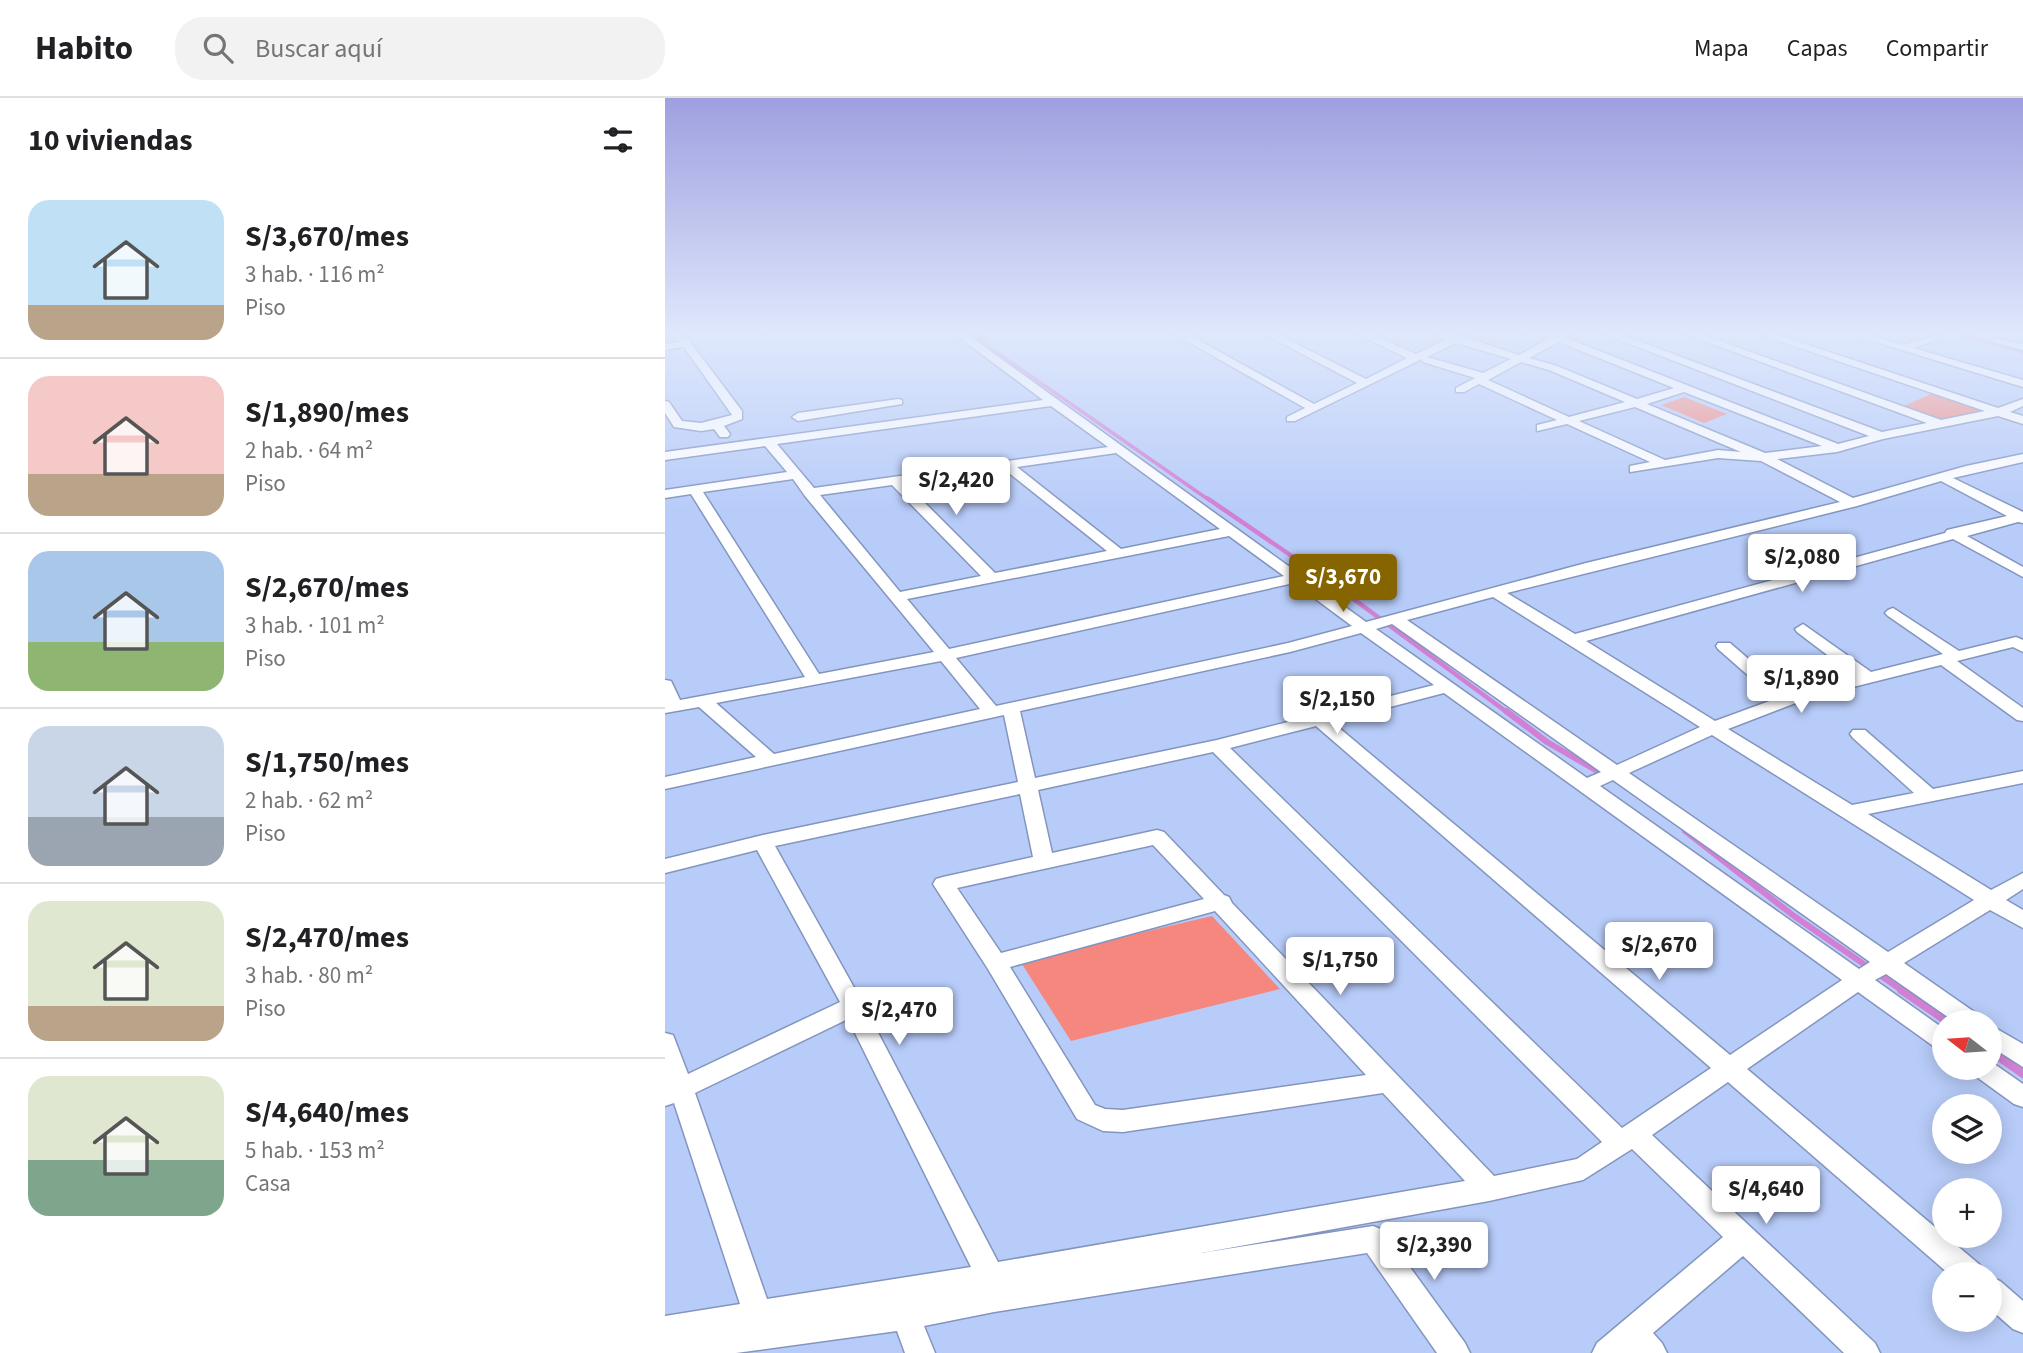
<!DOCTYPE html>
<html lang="es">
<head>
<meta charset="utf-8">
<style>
	:root { --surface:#fff; --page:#f2f2f2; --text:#202124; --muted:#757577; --line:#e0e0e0; --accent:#866500 }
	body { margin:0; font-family:"Source Sans 3",sans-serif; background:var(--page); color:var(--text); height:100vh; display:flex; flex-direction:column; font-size:26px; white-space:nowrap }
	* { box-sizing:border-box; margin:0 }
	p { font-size:23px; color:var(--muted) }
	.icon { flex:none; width:38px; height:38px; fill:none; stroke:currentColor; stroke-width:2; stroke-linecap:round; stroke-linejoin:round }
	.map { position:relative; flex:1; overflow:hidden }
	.sheet { display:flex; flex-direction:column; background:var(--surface); width:665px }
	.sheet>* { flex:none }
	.needle { width:46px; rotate:287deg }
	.tools { position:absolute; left:1267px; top:912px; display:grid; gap:14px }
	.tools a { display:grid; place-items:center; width:70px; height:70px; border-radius:50%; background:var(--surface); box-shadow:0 4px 18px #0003; font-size:35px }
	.price { position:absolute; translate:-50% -60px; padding:0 16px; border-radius:7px; background:#fff; color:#222; font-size:23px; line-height:46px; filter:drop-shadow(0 2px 4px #0008) }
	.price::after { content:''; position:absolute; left:50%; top:42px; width:21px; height:16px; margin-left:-10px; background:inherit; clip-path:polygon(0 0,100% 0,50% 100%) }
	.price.on { background:var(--accent); color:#fff }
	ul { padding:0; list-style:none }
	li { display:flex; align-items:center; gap:21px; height:175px; padding:0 28px }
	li+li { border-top:2px solid var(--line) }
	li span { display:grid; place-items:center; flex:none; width:196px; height:140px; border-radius:21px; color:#555 }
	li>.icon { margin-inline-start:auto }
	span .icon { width:84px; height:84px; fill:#fffc; stroke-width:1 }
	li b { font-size:30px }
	h2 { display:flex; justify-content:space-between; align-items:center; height:84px; padding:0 28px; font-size:30px }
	header { display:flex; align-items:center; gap:42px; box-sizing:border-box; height:98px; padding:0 35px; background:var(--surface); border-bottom:2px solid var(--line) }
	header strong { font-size:33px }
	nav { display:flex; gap:38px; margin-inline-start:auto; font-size:24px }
	.search { width:490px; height:63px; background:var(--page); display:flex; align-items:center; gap:18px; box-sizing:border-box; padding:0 24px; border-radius:28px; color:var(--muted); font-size:26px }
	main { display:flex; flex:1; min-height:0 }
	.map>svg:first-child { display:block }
	.green { fill:#f6877e }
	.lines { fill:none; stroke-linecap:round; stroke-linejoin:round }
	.stream-far3 { stroke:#d180d3; stroke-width:3.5 }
	.stream-far2 { stroke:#d180d3; stroke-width:4.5 }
	.stream-far1 { stroke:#d180d3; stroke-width:6 }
	.stream { stroke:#d180d3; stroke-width:8 }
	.minor-casing { stroke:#8395bf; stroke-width:3 }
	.minor { fill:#fff; fill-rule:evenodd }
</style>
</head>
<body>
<header>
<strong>Habito</strong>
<div class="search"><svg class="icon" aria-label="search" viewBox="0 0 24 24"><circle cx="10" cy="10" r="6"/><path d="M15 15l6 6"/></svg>Buscar aquí</div>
<nav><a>Mapa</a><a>Capas</a><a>Compartir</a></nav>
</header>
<main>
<section class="sheet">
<h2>10 viviendas<svg class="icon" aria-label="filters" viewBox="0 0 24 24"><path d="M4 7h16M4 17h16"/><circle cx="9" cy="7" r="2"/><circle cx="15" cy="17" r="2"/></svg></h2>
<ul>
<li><span style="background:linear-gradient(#bfe0f5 75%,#b9a48a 0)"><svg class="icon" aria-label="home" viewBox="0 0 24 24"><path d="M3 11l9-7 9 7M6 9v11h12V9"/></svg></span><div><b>S/3,670/mes</b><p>3 hab. · 116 m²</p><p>Piso</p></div></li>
<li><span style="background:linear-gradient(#f6c9c9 70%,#b9a48a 0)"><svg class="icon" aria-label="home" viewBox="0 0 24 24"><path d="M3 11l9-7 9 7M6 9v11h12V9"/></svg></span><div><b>S/1,890/mes</b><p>2 hab. · 64 m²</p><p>Piso</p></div></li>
<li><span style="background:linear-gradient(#a9c7e8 65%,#8fb573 0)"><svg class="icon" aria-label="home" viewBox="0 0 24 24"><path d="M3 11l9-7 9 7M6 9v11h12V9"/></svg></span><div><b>S/2,670/mes</b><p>3 hab. · 101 m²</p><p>Piso</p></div></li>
<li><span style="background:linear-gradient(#c9d6e8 65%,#9aa5b1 0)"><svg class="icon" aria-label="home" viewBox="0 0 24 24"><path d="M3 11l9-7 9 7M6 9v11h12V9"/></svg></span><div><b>S/1,750/mes</b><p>2 hab. · 62 m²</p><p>Piso</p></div></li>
<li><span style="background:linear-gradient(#dfe7d0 75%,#b9a48a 0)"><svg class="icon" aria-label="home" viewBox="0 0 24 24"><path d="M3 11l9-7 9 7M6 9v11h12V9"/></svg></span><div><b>S/2,470/mes</b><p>3 hab. · 80 m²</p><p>Piso</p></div></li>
<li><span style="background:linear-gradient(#dfe7d0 60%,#7fa58c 0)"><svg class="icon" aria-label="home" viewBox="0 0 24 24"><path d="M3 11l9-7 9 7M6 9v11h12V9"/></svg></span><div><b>S/4,640/mes</b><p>5 hab. · 153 m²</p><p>Casa</p></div></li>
</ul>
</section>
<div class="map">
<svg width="1358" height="1255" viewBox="0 0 1358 1255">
	<rect width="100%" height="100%" fill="#b8ccf9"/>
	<g class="green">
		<path d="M1266,296l53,17 -41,9 -39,-14z"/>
		<path d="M1019,299l43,17 -23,9 -43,-18z"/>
		<path d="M547,818l68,73 -209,52 -51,-80z"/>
	</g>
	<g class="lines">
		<g class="stream-far3">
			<path d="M305,237l15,4 -6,1 230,160"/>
			<path d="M1299,237l59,17"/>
		</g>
		<path class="stream-far2" d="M542,400l133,91 168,124"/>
		<g class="stream-far1">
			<path d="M841,613l41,31 59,34"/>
			<path d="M1020,733l109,85 109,75"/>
		</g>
		<g class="stream">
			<path d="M1236,892l47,32"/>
			<path d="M1325,953l33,23"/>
		</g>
		<g class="minor-casing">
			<g id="minor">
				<path d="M10,237h10l57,76v8l-18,7 6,8 -2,3h-8l-6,-8 -13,2 -27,-4 -9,-14v-12l4,1 13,19 19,2 31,-8 -48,-68 -19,3v-6l15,-2z"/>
				<path d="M291,237h12l398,287 220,-59 254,-61 -79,-41 -43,-3 -88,14v-6l20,-4 -83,-38 -30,7v-6l20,-5 -78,-36 -15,8h-8v-4l19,-10 -52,-16 -1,-3 -127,62h-8v-4l18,-9 -129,-73h13l125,69 43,-21 -91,-48h13l87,44 41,-21 -48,-23h14l43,19 30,-14 -11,-5h24l60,20 31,-17 -5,-3h24l-3,3 272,106 31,-8 -262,-101h15l260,97 45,-9 -239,-88h15l238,85 44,-9 -223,-76h16l220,73 25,-9v7l-13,6 13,4v8l-25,-8 -115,23 -46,13 -60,7 76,39 113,-32 57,-12v8l-70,16 70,34v11l-5,-1 -51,14 56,31v10l-70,-38 -367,102 129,80 60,-22 -57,-50 -2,-3 2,-3h12l59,51 66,-18 -58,-44 -2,-3 8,-5 68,48 72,-18 -55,-38 -3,-3 3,-3 5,-2 66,43 57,-14 7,3v12l-10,-5 -56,14 66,47v13l-6,-1 -76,-55 -132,33 -81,31 124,76 62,-12 -61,-55 -3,-4 3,-4h12l68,59 90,-18v12l-155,31 123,76 32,-17v16l-17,11 17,10v18l-33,-18 -86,53 76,53 4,6h-29l-69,-48 -11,6 69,49v21l-8,-2 -78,-56 -111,77 233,196 4,9h-35l-221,-192 -76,53 223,208 5,10h-36l-101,-97 -90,77 9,10 5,10h-75l5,-10 126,-106 -91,-88 -49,31 -94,21 -288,52 172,-27 10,4 82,113 5,10h-33l-70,-100 -373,59 -70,14 11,27h-30l-8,-22 -161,22h-71v-37l75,-12 -66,-201 -9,3v-73l8,2 15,39 152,-72 -83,-152 -92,23v-14l98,-24 255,-53 -14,-67 -339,74v-12l91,-20 -57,-50 -34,6v-33l6,1 9,19 125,-23 -114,-183 -26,4v-8l122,-18 -22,-26 -100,14v-8l378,-52zM894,244l115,46 -37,11 -80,-33 -28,-8zM791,245l55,16 -28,14 -56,-16zM856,264l28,8 76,32 -56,15 -81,-37zM1019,294l138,54 -57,7 -118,-49zM386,308l57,41 -294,41 -37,-44zM970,309l106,45 -23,-2 -53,10 -86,-39zM451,355l104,76 -99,20 -104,-82zM339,371l103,82 -112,22 -90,-90zM128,381l12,17 129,156 -115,22 -116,-182zM1276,383l66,35 -60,14 -2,3 -370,101 -68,-41 350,-87zM227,387l89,91 -81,16 -80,-97zM564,438l55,40 -335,73 -42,-50zM629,485l58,43 -64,17 -292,63 -40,-48zM828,499l207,130 -83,38 -210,-145zM727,526l209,148 -14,6 -211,-149zM696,535l73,52 -217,55 -182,38 -15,-67 270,-59zM276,563l39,48 -206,45 -58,-51zM779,595l398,287 -112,75 -398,-333zM651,628l395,342 -89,60 -392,-380zM1047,637l262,165 -86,52 -259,-179zM548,654l389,390 -25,17 -83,17 -262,-273 -3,-6 -5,-2 -60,-63 -7,-2 -105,23 -14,-63zM948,682l257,182 -11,7 -259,-183zM355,696l13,63 -90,20 -7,2 -3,5 55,85 89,150 26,12 20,1 260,-39 82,88 -467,81 -137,-262 -86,-154zM488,747l51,54 -203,54 -44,-65zM550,813l151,164 -243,35 -18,-1 -10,-4 -85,-138zM183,921l123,248 -204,32 -72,-206z"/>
				<path d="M1188,237h17l32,10 34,-9v4l-23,8 110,32v7z"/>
				<path d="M1328,240l30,6v6l-30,-8z"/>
				<path d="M233,301l4,1v4l-104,17 -6,-4 6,-4z"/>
				<path d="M1325,927l33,19v23l-33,-21z"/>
				<path d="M1325,963l33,23v23l-9,-3 -40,-29 -4,-7h20z"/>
				<path d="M1325,1179l10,4 23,20v32l-10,-4 -23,-20z"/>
			</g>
		</g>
		<use href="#minor" class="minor"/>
	</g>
	<linearGradient id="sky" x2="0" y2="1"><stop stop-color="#9f9fe0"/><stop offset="0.57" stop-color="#dfe8fc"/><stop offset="1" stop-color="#dfe8fc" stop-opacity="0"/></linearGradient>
	<rect width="1358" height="413" fill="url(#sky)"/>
</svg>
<div class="tools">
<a><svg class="needle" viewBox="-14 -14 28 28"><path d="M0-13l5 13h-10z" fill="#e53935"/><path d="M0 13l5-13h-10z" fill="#757577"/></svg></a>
<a><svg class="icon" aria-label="layers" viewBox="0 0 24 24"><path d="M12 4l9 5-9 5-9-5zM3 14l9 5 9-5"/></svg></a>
<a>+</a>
<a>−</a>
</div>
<b class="price" style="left:291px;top:419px">S/2,420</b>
<b class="price" style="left:1137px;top:496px">S/2,080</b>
<b class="price on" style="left:678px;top:516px">S/3,670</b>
<b class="price" style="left:1136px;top:617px">S/1,890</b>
<b class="price" style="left:672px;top:638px">S/2,150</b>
<b class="price" style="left:994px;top:884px">S/2,670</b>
<b class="price" style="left:675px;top:899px">S/1,750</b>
<b class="price" style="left:234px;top:949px">S/2,470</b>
<b class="price" style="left:1101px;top:1128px">S/4,640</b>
<b class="price" style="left:769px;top:1184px">S/2,390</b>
</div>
</main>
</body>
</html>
